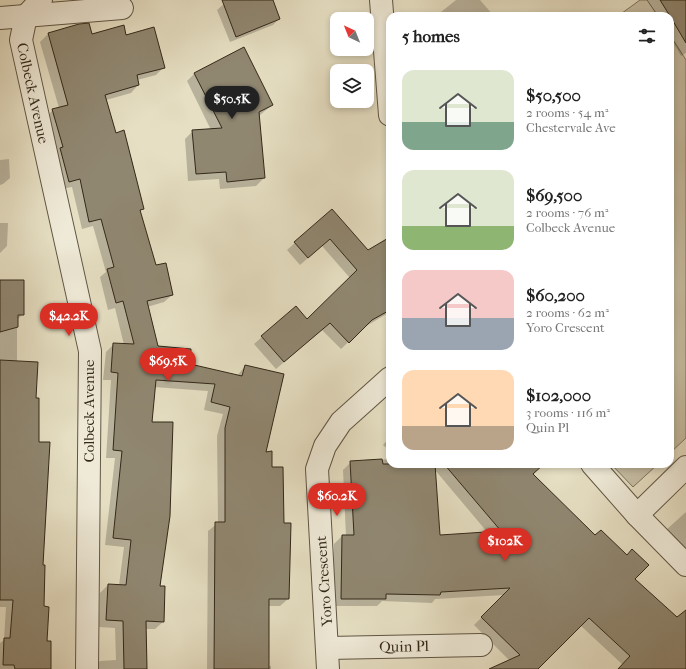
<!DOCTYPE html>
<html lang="en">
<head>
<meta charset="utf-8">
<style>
	:root { --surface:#fff; --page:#f6f6f6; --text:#222; --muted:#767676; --accent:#d93025 }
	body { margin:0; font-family:"IM FELL French Canon",serif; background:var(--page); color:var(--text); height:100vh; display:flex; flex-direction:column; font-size:15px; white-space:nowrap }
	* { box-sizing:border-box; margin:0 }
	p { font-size:13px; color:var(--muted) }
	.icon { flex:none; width:22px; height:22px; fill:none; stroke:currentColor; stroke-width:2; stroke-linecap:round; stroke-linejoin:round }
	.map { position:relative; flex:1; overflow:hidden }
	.panel { position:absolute; left:386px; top:12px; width:288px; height:456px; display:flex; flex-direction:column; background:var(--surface); border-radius:12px; box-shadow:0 2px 6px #0003 }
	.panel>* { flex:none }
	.needle { width:26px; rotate:317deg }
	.fabs { position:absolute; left:330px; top:12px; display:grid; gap:8px }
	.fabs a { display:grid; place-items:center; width:44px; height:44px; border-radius:8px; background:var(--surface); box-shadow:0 2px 6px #0003; font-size:20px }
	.price { position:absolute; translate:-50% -34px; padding:0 9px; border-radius:14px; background:var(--accent); color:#fff; font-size:13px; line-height:26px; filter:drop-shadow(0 1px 2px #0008) }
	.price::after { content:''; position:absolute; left:50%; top:24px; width:12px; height:9px; margin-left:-6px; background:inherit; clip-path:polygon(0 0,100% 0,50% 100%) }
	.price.active { background:#222; color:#fff }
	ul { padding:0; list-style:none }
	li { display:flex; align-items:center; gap:12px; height:100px; padding:0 16px }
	li span { display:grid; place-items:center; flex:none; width:112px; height:80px; border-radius:12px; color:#555 }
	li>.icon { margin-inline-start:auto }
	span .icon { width:48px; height:48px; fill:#fffc; stroke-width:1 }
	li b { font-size:17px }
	h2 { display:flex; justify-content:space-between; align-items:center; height:48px; padding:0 16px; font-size:17px }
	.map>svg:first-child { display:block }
	.green { fill:#c8c0a6; stroke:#7e7460 }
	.shadow { fill:#0003; fill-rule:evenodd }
	.building { fill:#908771; stroke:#332819 }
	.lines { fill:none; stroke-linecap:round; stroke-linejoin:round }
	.street-casing { stroke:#605644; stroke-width:24 }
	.street { stroke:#efead8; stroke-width:22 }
	.labels { text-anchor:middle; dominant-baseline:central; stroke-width:3; stroke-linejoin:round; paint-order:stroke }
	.street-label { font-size:15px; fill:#332819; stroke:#efead8 }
</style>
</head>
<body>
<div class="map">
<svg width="686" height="669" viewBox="0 0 686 669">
	<rect width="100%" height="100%" fill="#e6dfc3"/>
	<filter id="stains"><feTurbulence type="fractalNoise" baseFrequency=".005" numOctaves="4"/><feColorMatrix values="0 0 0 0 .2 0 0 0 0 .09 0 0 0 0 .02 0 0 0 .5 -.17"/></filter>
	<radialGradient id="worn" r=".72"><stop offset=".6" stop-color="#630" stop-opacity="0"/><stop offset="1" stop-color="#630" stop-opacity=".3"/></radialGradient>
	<g class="green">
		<path d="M640,0h7l11,16h-40z"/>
		<path d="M670,35l16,25v378l-16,15z"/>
		<path d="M611,464h47l-25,23z"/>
	</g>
	<g class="shadow">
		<path d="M233,0h39l7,19 -6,6 -43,17 -13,-32 7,-6z"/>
		<path d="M456,0h24l14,16h-58z"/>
		<path d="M647,0h39v53l-5,3 -11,-19v-21h-13z"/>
		<path d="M80,25l12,10 34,1 38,31 -8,8 -19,5 1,5 -7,8 -25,7 9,34 28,74 -3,4 15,55 17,28 -8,7 -17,5 10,40 32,18 48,11 8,-10 19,87 7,15 12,56 5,75 -8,7h-12v60h3v3h-64l1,-138 10,-8 -1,-87 6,-22 -19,-4 4,-19 -54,-4 -3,36 8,164 4,35 -8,7h-10l1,40h-54l8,-8 16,-1 -1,-32 -16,-1 1,-34 8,-8h11l5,-38 -19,-2 10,-87h-9l5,-78h-8l3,-28 8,-8 10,1 -9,-37 -7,2 -8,-33 6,-5 -13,-46 -11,3 -10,-42 -11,2 -16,-71 8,-8 6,-2 -19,-66 8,-8z"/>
		<path d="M195,73l77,32 -13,11 5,62 -8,8 -36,3 -1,-10 -31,2 -3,-42 8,-8 18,-1 -24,-49z"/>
		<path d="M9,159l1,19 -7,6 -3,1v-25z"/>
		<path d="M331,210l37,41 22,-12v73l-27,16 -22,21 -19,-19 -46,39 -22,-25 42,-37 11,13 43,-42 -28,-32 -22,19 -13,-15z"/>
		<path d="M0,223h8l-1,23 -7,7z"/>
		<path d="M0,281l23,33 -6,6v41l18,39 8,207 7,62h-50v-26l4,-3 2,-33h-6z"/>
		<path d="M390,437v14l-7,-6z"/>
		<path d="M390,459v5h139l3,10 102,105 43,40 9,-8v58h-67l4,-4 -43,-40 -44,44h-45l19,-8 -36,-36 30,-30 -69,4 -3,4 -50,-2 -5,5h-44l1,-62 8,-8h4l-3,-66 8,-8zM435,470l53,63 -49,3z"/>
		<path d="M686,512v40l-20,-22z"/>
	</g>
	<g class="building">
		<path d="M222,0h51l7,19 -44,18z"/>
		<path d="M660,0h26v43l-16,-27z"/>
		<path d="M89,23l3,11 32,-9 2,10 28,-8 11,41 -28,7 2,10 -34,10 11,38 8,-3 20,79 -4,1 16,55 10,-2 7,32 -26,6 11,45 33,3 -1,15 52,12 3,-11 39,9 -18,78 6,-1v16h11l1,56h7l-2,76h-20v70h-55l1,-147h10v-94l5,-21 -19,-5 4,-18 -59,-4 -4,42h21l-3,94 -10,70h5l-1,36 -18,-1 1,48h-23l-1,-48 -17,-1 2,-36 18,1 5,-45 -18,-2 9,-87 -9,-1 5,-77 -7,-1 2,-29 21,1 -11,-43 -7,2 -9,-34 7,-2 -13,-48 -12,3 -9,-43 -11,3 -9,-34 3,-1 -11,-38 16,-4 -20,-72 31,-9z"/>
		<path d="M244,47l29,58 -14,7 6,66 -38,4 -1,-10 -30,2 -4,-44 30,-2 -28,-55z"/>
		<path d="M332,209l36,41 22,-13v73l-18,10 -23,23 -19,-20 -46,39 -23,-26 35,-30 11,13 50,-49 -27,-31 -22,19 -14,-16z"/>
		<path d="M0,280h24v35h-6v12l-18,5z"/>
		<path d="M0,360l38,2 -2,36h3v44h11l-7,123h2l-1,41 5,1 -2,34h4v28h-36l-1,-4h-11l1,-27h6l3,-38h-13z"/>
		<path d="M382,459l1,5h52l5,71 61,-4 -57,-67h100l-11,10 62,61 6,-5 26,25 5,-6 17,16 -14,14 42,38 9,-7v59h-68l12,-13 -41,-38 -51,51h-49l31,-14 -39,-38 29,-29 -69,4 -1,3 -54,-1v5h-45l1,-64h12l-4,-74z"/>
	</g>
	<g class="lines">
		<g class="street-casing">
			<g id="street">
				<path id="s1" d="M41,0l-15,16 -5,24 69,311 -3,318"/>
				<path d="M381,0l9,115"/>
				<path d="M0,18l122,-10"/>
				<path d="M592,464l45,51 49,50"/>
				<path d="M637,515l49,-48"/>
				<path id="s2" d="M328,648l153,-3"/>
				<path d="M328,669l-11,-200 8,-23 16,-24 49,-44"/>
			</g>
		</g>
		<use href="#street" class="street"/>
	</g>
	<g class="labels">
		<g class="street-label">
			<text stroke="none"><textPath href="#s1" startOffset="101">Colbeck Avenue</textPath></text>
			<text transform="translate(89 411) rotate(-90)">Colbeck Avenue</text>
			<text transform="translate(324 581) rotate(-94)">Yoro Crescent</text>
			<text stroke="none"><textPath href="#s2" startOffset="76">Quin Pl</textPath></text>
		</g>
	</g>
	<rect width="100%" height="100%" filter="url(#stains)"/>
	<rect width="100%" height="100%" fill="url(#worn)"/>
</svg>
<div class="fabs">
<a><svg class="needle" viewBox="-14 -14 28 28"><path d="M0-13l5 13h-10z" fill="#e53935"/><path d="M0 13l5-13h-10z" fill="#767676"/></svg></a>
<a><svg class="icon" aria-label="layers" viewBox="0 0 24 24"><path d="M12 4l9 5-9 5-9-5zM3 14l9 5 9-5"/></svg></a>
</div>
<b class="price active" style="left:232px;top:120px">$50.5K</b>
<b class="price" style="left:69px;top:337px">$42.2K</b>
<b class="price" style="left:168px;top:382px">$69.5K</b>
<b class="price" style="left:337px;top:517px">$60.2K</b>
<b class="price" style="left:505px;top:562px">$102K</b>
<section class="panel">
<h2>5 homes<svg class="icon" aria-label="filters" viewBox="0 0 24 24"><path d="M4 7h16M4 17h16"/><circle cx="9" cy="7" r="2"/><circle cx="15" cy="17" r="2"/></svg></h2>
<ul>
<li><span style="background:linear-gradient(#dfe7d0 65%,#7fa58c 0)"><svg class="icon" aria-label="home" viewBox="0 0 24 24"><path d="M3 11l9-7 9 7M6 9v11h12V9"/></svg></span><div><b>$50,500</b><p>2 rooms · 54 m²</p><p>Chestervale Ave</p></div></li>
<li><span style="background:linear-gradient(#dfe7d0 70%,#8fb573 0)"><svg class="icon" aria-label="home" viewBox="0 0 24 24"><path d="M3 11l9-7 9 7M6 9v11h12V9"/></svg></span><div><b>$69,500</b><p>2 rooms · 76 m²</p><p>Colbeck Avenue</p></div></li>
<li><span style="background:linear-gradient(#f6c9c9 60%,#9aa5b1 0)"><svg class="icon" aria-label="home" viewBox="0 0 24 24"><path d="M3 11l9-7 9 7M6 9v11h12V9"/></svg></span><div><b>$60,200</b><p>2 rooms · 62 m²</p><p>Yoro Crescent</p></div></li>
<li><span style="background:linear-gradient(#ffd9b3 70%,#b9a48a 0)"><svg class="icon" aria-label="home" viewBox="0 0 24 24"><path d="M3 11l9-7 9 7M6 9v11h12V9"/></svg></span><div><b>$102,000</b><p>3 rooms · 116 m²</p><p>Quin Pl</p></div></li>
</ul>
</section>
</div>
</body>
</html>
